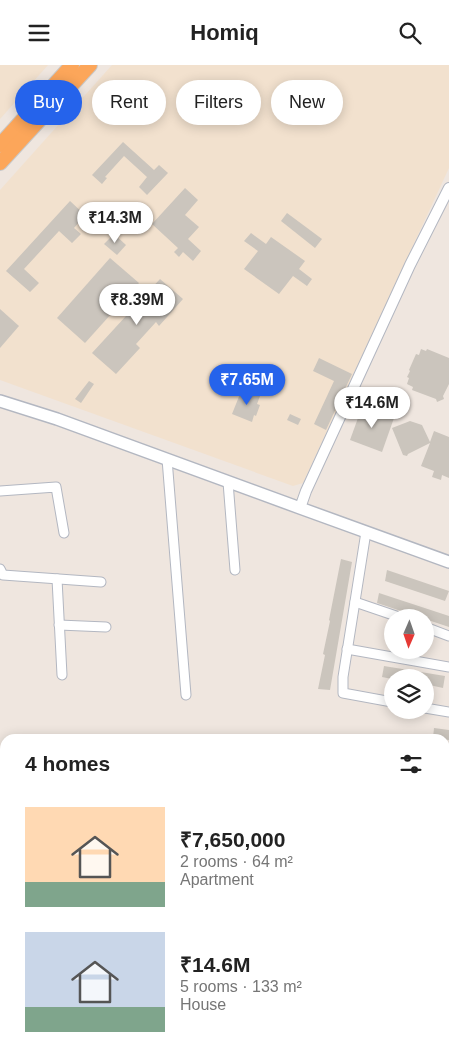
<!DOCTYPE html>
<html lang="en">
<head>
<meta charset="utf-8">
<style>
	:root { --surface:#fff; --page:#f2f2f2; --text:#222; --muted:#767676; --accent:#2563eb }
	body { margin:0; font-family:Arial,sans-serif; background:var(--page); color:var(--text); height:100vh; display:flex; flex-direction:column; font-size:19px; white-space:nowrap }
	* { box-sizing:border-box; margin:0 }
	p { font-size:16px; color:var(--muted) }
	.icon { flex:none; width:28px; height:28px; fill:none; stroke:currentColor; stroke-width:2; stroke-linecap:round; stroke-linejoin:round }
	.map { position:relative; flex:1; overflow:hidden }
	.side { position:absolute; left:0px; top:669px; width:450px; height:321px; display:flex; flex-direction:column; background:var(--surface); border-radius:15px 15px 0 0; box-shadow:0 2px 12px #0003 }
	.side>* { flex:none }
	.hud { position:absolute; left:15px; top:15px; width:420px; height:45px; display:flex; gap:10px }
	.needle { width:32px; rotate:182deg }
	.fabs { position:absolute; left:384px; top:544px; display:grid; gap:10px }
	.fabs a { display:grid; place-items:center; width:50px; height:50px; border-radius:50%; background:var(--surface); box-shadow:0 2px 12px #0003; font-size:25px }
	.price { position:absolute; translate:-50% -42px; padding:0 11px; border-radius:18px; background:#fff; color:#222; font-size:16px; line-height:32px; filter:drop-shadow(0 1px 2px #0008) }
	.price::after { content:''; position:absolute; left:50%; top:30px; width:15px; height:11px; margin-left:-8px; background:inherit; clip-path:polygon(0 0,100% 0,50% 100%) }
	.price.selected { background:var(--accent); color:#fff }
	ul { padding:0; list-style:none }
	li { display:flex; align-items:center; gap:15px; height:125px; padding:0 25px }
	li span { display:grid; place-items:center; flex:none; width:140px; height:100px; border-radius:0px; color:#555 }
	li>.icon { margin-inline-start:auto }
	span .icon { width:60px; height:60px; fill:#fffc; stroke-width:1 }
	li b { font-size:21px }
	h2 { display:flex; justify-content:space-between; align-items:center; height:60px; padding:0 25px; font-size:21px }
	.chip { padding:0 18px; border-radius:22px; background:var(--surface); box-shadow:0 2px 12px #0003; font-size:18px; line-height:45px }
	.chip.selected { background:var(--accent); color:#fff }
	header { display:flex; justify-content:space-between; align-items:center; height:65px; padding:0 25px; background:var(--surface); font-size:22px; font-weight:800 }
	.map>svg:first-child { display:block }
	.education { fill:#f2e1ce }
	.green { fill:#bee999 }
	.building { fill:#cbc5bd }
	.lines { fill:none; stroke-linecap:round; stroke-linejoin:round }
	.minor-casing { stroke:#b3b7c1; stroke-width:11 }
	.tertiary-casing { stroke:#b3b7c1; stroke-width:12 }
	.secondary-casing { stroke:#b3b7c1; stroke-width:14 }
	.trunk-casing { stroke:#c8c8c8; stroke-width:16 }
	.minor { stroke:#fff; stroke-width:9 }
	.tertiary { stroke:#fff; stroke-width:10 }
	.secondary { stroke:#fff; stroke-width:11 }
	.trunk { stroke:#fca65a; stroke-width:14 }
</style>
</head>
<body>
<header><svg class="icon" aria-label="menu" viewBox="0 0 24 24"><path d="M4 6h16M4 12h16M4 18h16"/></svg>Homiq<svg class="icon" aria-label="search" viewBox="0 0 24 24"><circle cx="10" cy="10" r="6"/><path d="M15 15l6 6"/></svg></header>
<div class="map">
<svg width="449" height="989" viewBox="0 0 449 989">
	<rect width="100%" height="100%" fill="#efe6df"/>
	<g class="education">
		<path d="M0,0h48l-48,54z"/>
		<path d="M112,0h337v103l-146,315 -10,3 -293,-106v-190z"/>
	</g>
	<rect class="green" x="291" y="985" width="120" height="4"/>
	<g class="building">
		<path d="M123,77l31,28 5,-5 9,8 -21,22 -8,-8 8,-10 -23,-21 -19,21 2,1 -5,6 -10,-9z"/>
		<path d="M185,123l13,12 -13,15 14,12 -11,12 13,12 -8,10 -10,-9 -4,5 -5,-5 4,-4 -26,-24z"/>
		<path d="M70,136l15,14 -11,13 7,6 -9,9 -13,-12 -35,38 15,14 -9,9 -24,-21z"/>
		<path d="M287,148l35,26 -7,9 -34,-27z"/>
		<path d="M251,168l15,11 5,-7 34,24 -6,8 13,10 -5,7 -14,-10 -14,18 -35,-25 14,-18 -14,-10z"/>
		<path d="M114,169l12,11 -9,10 -13,-11z"/>
		<path d="M110,193l29,25 -54,60 -28,-25z"/>
		<path d="M160,214l23,20 -24,27 -3,-4 -20,22 4,4 -24,26 -24,-21z"/>
		<path d="M0,244l19,17 -19,22z"/>
		<path d="M421,284l5,2 1,-2 22,9v26l-6,12 1,3 -7,3 -1,-3 -24,-9 1,-3 -6,-3 2,-6 -2,-1 3,-6 -1,-1 7,-16 3,1z"/>
		<path d="M319,293l33,16 -26,56 -12,-6 20,-43 -21,-10z"/>
		<path d="M89,316l5,3 -13,19 -6,-4z"/>
		<path d="M242,324l18,7 -3,8 3,1 -4,11 -2,-1 -2,7 -20,-8z"/>
		<path d="M362,342l32,11 -12,34 -32,-12z"/>
		<path d="M290,349l11,5 -3,6 -11,-5z"/>
		<path d="M410,356l12,4 8,17 4,-11 15,6v41l-7,-3 -1,5 -9,-3 2,-6 -13,-5 9,-23 -22,11 -1,2 -4,-1 -11,-27z"/>
		<path d="M341,494l11,3 -22,128 -12,-1 7,-34 -2,-1 7,-33 -1,-1z"/>
		<path d="M387,505l62,21 -4,10 -60,-20z"/>
		<path d="M379,528l70,23v11l-24,-8v-2h-5l-16,-5v1l-3,-2 -24,-8z"/>
		<path d="M384,601l61,10 -2,12 -18,-4v-7h-33v2l-10,-2z"/>
		<path d="M434,663l15,2v10l-16,-2z"/>
	</g>
	<g class="lines">
		<g class="minor-casing">
			<g id="minor">
				<path d="M167,394l19,236"/>
				<path d="M228,417l7,88"/>
				<path d="M0,426l56,-4 8,46"/>
				<path d="M366,467l-23,145v16l49,9"/>
				<path d="M0,504l3,6 98,7"/>
				<path d="M57,514l5,96"/>
				<path d="M355,537l44,15"/>
				<path d="M59,560l47,2"/>
				<path d="M425,562l24,9"/>
				<path d="M347,584l102,18"/>
				<path d="M425,643l24,4"/>
				<path d="M445,750h4"/>
				<path d="M0,779l3,-22"/>
				<path d="M0,804l5,1"/>
				<path d="M0,861l5,1"/>
				<path d="M0,911h5"/>
				<path d="M0,956h5"/>
				<path d="M0,976h5"/>
				<path d="M445,982l4,1"/>
				<path d="M20,989v-4"/>
				<path d="M177,989l1,-4"/>
				<path d="M280,989l1,-4"/>
			</g>
		</g>
		<g class="tertiary-casing">
			<path id="tertiary" d="M300,443l6,-17 104,-226 39,-77"/>
		</g>
		<g class="secondary-casing">
			<path id="secondary" d="M0,336l57,18 243,89 149,54"/>
		</g>
		<g class="trunk-casing">
			<g id="trunk">
				<path d="M0,80l72,-80"/>
				<path d="M0,98l90,-98"/>
			</g>
		</g>
		<use href="#minor" class="minor"/>
		<use href="#tertiary" class="tertiary"/>
		<use href="#secondary" class="secondary"/>
		<use href="#trunk" class="trunk"/>
	</g>
</svg>
<div class="fabs">
<a><svg class="needle" viewBox="-14 -14 28 28"><path d="M0-13l5 13h-10z" fill="#e53935"/><path d="M0 13l5-13h-10z" fill="#767676"/></svg></a>
<a><svg class="icon" aria-label="layers" viewBox="0 0 24 24"><path d="M12 4l9 5-9 5-9-5zM3 14l9 5 9-5"/></svg></a>
</div>
<b class="price" style="left:115px;top:179px">₹14.3M</b>
<b class="price" style="left:137px;top:261px">₹8.39M</b>
<b class="price selected" style="left:247px;top:341px">₹7.65M</b>
<b class="price" style="left:372px;top:364px">₹14.6M</b>
<div class="hud">
<a class="chip selected">Buy</a>
<a class="chip">Rent</a>
<a class="chip">Filters</a>
<a class="chip">New</a>
</div>
<section class="side">
<h2>4 homes<svg class="icon" aria-label="filters" viewBox="0 0 24 24"><path d="M4 7h16M4 17h16"/><circle cx="9" cy="7" r="2"/><circle cx="15" cy="17" r="2"/></svg></h2>
<ul>
<li><span style="background:linear-gradient(#ffd9b3 75%,#7fa58c 0)"><svg class="icon" aria-label="home" viewBox="0 0 24 24"><path d="M3 11l9-7 9 7M6 9v11h12V9"/></svg></span><div><b>₹7,650,000</b><p>2 rooms · 64 m²</p><p>Apartment</p></div></li>
<li><span style="background:linear-gradient(#c9d6e8 75%,#7fa58c 0)"><svg class="icon" aria-label="home" viewBox="0 0 24 24"><path d="M3 11l9-7 9 7M6 9v11h12V9"/></svg></span><div><b>₹14.6M</b><p>5 rooms · 133 m²</p><p>House</p></div></li>
</ul>
</section>
</div>
</body>
</html>
